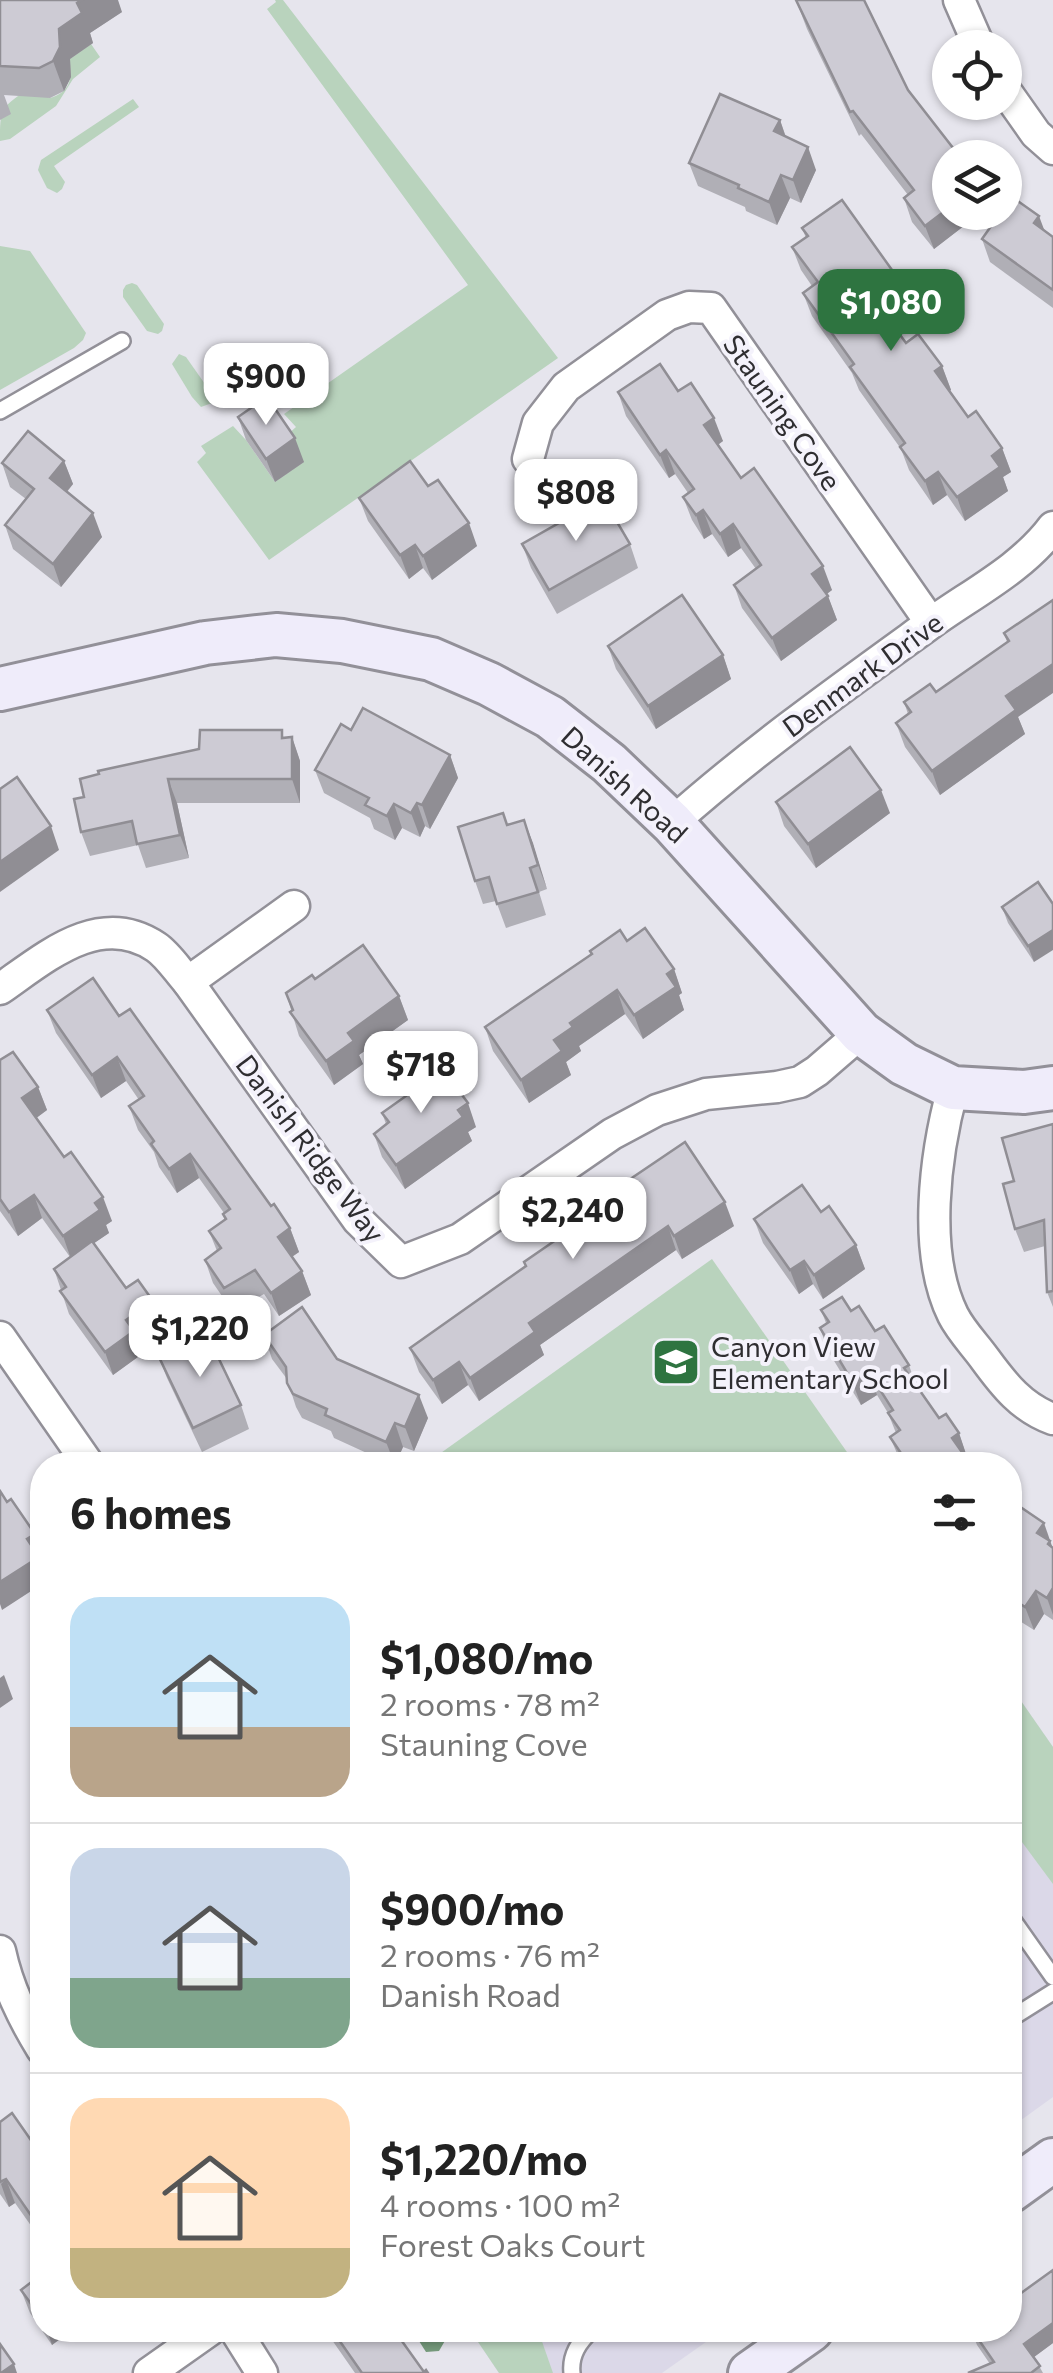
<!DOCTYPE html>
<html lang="en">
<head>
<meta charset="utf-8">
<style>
	:root { --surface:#fff; --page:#f2f2f2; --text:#222; --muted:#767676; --line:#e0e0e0; --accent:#2e7440 }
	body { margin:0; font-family:Commissioner,sans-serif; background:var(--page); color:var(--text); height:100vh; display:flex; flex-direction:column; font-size:38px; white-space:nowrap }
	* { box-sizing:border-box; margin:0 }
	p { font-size:32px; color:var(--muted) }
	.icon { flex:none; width:55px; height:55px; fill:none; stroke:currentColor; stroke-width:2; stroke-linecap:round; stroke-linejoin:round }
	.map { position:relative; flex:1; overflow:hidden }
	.panel { position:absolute; left:30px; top:1452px; width:992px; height:890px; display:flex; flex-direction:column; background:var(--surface); border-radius:40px; box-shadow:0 2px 8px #0004 }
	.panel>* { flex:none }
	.buttons { position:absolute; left:932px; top:30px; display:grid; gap:20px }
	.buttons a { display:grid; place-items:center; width:90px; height:90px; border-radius:50%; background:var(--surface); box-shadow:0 2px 8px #0004; font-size:50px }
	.price { position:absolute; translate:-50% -85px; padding:0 22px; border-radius:20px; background:#fff; color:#222; font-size:32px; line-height:65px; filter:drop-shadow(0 2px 5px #0008) }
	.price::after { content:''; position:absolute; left:50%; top:60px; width:30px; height:22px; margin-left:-15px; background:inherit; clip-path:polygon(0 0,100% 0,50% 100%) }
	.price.current { background:var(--accent); color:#fff }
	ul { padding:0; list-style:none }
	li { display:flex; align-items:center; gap:30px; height:250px; padding:0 40px }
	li+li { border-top:2px solid var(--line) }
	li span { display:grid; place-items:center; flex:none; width:280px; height:200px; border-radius:30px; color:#555 }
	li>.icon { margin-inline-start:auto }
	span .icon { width:120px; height:120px; fill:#fffc; stroke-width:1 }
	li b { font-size:42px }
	h2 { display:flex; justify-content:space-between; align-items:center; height:120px; padding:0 40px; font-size:42px }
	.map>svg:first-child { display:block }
	.built { fill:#dbd8e8 }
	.green { fill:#b9d3bd }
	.water { fill:#769b7c }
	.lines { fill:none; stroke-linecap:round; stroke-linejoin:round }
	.lane-casing { stroke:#929098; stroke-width:20 }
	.street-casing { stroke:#929098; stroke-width:35 }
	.secondary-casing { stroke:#929098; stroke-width:48 }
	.lane { stroke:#fff; stroke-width:15 }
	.street { stroke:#fff; stroke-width:30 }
	.secondary { stroke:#efecfa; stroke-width:42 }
	.wall { fill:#b0afb6 }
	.shaded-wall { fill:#908e94 }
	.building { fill:#cdcbd4; stroke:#908e94; stroke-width:2.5 }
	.labels { text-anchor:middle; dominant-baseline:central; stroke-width:8; stroke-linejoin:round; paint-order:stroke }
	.street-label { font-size:28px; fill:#2f2e31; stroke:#f4f2fb }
	.poi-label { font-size:28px; fill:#2f2e31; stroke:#f4f2fb; text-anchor:start }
</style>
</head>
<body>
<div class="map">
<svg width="1053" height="2373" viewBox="0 0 1053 2373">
	<rect width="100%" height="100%" fill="#e6e5ed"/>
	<g class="built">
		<path d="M1010,1685l43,62v350l-43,31z"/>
		<path d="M470,2330h253l-61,43h-163z"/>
	</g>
	<g class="green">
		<path d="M275,0h8l275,358 -289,202 -72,-98 9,-9 -5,-7 32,-20 13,14 29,42 28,-20 -17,-26 10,-9 -12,-13 184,-129 -201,-276 9,-7z"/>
		<path d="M91,44l9,13 -27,22 -17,27 -46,33 -10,2c0,-33 1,-33 28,-52l22,9c18,-5 25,-19 17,-37z"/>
		<path d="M133,99l6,8 -85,59 11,16 -3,7 -5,4 -10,-5 -9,-18 3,-10z"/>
		<path d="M0,246l30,5 56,82 -3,7 -9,8 -74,42z"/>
		<path d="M132,283l5,2 27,39 -2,7 -4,3 -11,-3 -24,-34v-7l3,-5z"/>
		<path d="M179,354l7,3 26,37v9l-11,4 -9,-10 -20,-33z"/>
		<path d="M712,1259l144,206h-432z"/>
		<path d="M1010,1685l43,62v137l-43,-58z"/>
		<path d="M470,2330h68l15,43h-54z"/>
	</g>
	<path class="water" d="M412,2330h20l14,9 -7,12 -13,1z"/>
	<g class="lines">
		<g class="lane-casing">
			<g id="lane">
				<path d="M0,411l122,-70"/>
				<path d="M1010,1916l43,61"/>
				<path d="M1010,2019l43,-27"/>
				<path d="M572,2373c-2,-18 7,-31 20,-43"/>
			</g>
		</g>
		<g class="street-casing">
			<g id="street">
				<path d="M959,0l21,48"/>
				<path d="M1005,90l31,44 17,15"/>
				<path d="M528,459l10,-36 28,-36 101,-72 22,-8 22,1 220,315"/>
				<path d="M672,823c81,-72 168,-134 255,-197 42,-31 94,-56 126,-99"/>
				<path d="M188,982l106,-76"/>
				<path d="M0,989c46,-32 100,-80 156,-42 12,8 22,24 32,35l170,238 43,42 59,-23 152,-105 45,-24 49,-16 71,-7 23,-5 17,-11 44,-38"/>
				<path d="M953,1088c-18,66 -31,164 0,227 8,16 22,30 32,44 19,26 37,49 68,60"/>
				<path d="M0,1337l89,128"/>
				<path d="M0,1951c8,37 23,67 42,98"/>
				<path d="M235,2330l27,43"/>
				<path d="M149,2373l61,-43"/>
			</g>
		</g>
		<g class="secondary-casing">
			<g id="secondary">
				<path d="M0,689l205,-46 71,-8 66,6 89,18 58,25 61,33 59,46 63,60 189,210 43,31 49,24 71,4 29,-4"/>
				<path d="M1010,2191l43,-31"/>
				<path d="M750,2373l61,-43"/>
			</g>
		</g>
		<use href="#lane" class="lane"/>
		<use href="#street" class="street"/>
		<use href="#secondary" class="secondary"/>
	</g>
	<g class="wall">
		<path d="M0,0l122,12 -32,21 3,10 -23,16 1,18 -7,14 -14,7 -46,-3 7,19 -11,6z"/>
		<path d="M796,0l154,212h32l-48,37 -22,-27 -8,-24 4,-3 -47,-61 -2,2 -52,-107z"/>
		<path d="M780,120l6,17 30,33 -15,33 -11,-5 -13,27 -31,-14 -1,-4 -47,-21 -9,-23z"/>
		<path d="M802,228l100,56 8,23 -20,15 16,21 36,23 9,24 -2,1 19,26 34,31 9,24 -8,5 5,14 -43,30 -18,-26 -14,10 -24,-35 -8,-21 -42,-59 -7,-17 -40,-57 -9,-23 9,-7 -11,-16 -9,-23 14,-9z"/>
		<path d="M1044,230l9,7v71l-63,-46 -8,-23z"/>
		<path d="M678,391l45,50 -5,4 23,33 91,112 -5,4 10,26 -56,41 -39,-53 -8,-23 22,-16 -15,-21 -13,9 -16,-23 -8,5 -12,-19 -9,-23 5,-4 -13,-19 -6,4 -43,-62 -8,-24z"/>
		<path d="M238,417l66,45 -29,20 -29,-42z"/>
		<path d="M64,461l9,23 -6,8 35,45 -41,50 -48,-38 -8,-24 21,-26 -16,-12 -8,-24z"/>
		<path d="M428,486l49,60 -45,34 -9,-12 -14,11 -41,-58 -9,-23z"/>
		<path d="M522,544h108l8,24 -81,46 -26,-46z"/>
		<path d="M1053,600l-35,117 7,17 -85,61 -35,-48 -9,-24 12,-9 -4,-12 32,-10 71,-50 -3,-9z"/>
		<path d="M608,646l115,9 8,24 -75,50 -40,-60z"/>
		<path d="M351,730l99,25 8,23 -28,51 -5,-3 -5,11 -18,-9 -7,12 -21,-11 -4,-11 -46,-25 -9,-23z"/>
		<path d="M292,737l8,24v42h-123l12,55 -43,10 -8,-23 -48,11 -9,-24 3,-35 201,-59z"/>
		<path d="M776,802l114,11 -74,55 -32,-42z"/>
		<path d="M524,820l23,69 -8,3 7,23 -40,13 -10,-27 -13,3 -8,-23 33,-56z"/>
		<path d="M1038,882l-4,80 -26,-39 -6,-16z"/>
		<path d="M627,941l47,28 8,24 -3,2 5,15 -41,29 -18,-25 -46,32 2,5 -15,11 5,13 -42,28 -36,-52 -8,-24z"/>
		<path d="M315,979l84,17 9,24 -49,35 4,9 -29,21 -35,-49 -13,-43z"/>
		<path d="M47,1010l72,6 152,190 19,22 9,24 -7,5 10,14 9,24 -32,21 -15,-22 -31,18 -20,-29 -8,-23 12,-9 -8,-20 16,-11 -2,-6 1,-1 -25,-35 -22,15 -18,-26 -5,-15 -16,-22 -9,-24 10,-6 -13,-19 -25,17 -45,-65z"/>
		<path d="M0,1060l38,27 9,23 -11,8 76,103 -6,4 3,8 -15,10 32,45 35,36 -23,18 4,12 -29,21 -44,-61 -15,-45 16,-12 -28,-39 -24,18 -18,-25z"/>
		<path d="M382,1113l94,14 -8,5 4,9 -67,48 -23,-32 -8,-23 12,-10z"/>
		<path d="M1053,1124v183l-6,-15 -2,-46 -21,6 -9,-23 -1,-48z"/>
		<path d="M821,1212l35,33 9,24 -42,30 -10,-15 -14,10 -36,-51 -9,-24z"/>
		<path d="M577,1215l157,11 -52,33 -6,-9 -136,95 4,10 -65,46 -11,-16 -26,19 -23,-32 -9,-24 115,-82 -1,-4 41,-28 -1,-4 15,-10z"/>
		<path d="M821,1310l30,1 24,20 34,34 6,18 24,35 20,15 8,24 -1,1 5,7h-69l-12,-28 6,-4 -8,-20 -11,-18 -16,10 -33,-54 -8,-23 6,-5z"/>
		<path d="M264,1335l73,24 91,59 -14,33 -11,-4 -8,18h-2l-59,-27 -3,-7 -29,-13 -6,-11 -9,-28 -15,-20z"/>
		<path d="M158,1355l83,50 8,24 -47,23 -35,-74z"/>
		<path d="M1010,1500l43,48v72l-9,-6 -10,16 -24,-15z"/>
		<path d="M0,2122l39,115 -24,-34 -6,4 -9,-13z"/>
		<path d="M1053,2270v73l-19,14 9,16h-75l22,-9 -13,-19 -6,-15z"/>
		<path d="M42,2274v56h30l-20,15 -22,-32 -9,-23z"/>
		<path d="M325,2330h69l30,42 4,1h-73z"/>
	</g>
	<g class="shaded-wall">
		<path d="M82,0h36l4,12 -32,21 3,10 -23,16 1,18 -7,14 -11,-30 6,-32 18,-26z"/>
		<path d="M780,120l8,24 -14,-13z"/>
		<path d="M808,147l8,23 -15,33 -8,-23z"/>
		<path d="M781,175l9,23 -13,27 -8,-23z"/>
		<path d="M950,207v5h32l-48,37 -9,-23z"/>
		<path d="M1039,216l9,24 -14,-17z"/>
		<path d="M902,284l8,23 -26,19 -8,-24z"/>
		<path d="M942,366l9,24 -7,5 -9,-24z"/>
		<path d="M714,418l9,23 -10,7 -9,-23z"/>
		<path d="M295,438l9,24 -29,20 -9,-23z"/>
		<path d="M1002,448l9,24 -8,5 5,14 -43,30 -8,-24 35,-41z"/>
		<path d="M666,450l9,24 -6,4 -9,-23z"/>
		<path d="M64,461l9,23 -15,18 -8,-24z"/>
		<path d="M938,472l9,23 -14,10 -8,-24z"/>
		<path d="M703,510l9,24 -8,5 -8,-24z"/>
		<path d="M93,513l9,24 -41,50 -8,-23z"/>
		<path d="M469,523l8,23 -45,34 -9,-24z"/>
		<path d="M733,524l8,24 -13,9 -8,-23z"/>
		<path d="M415,545l8,23 -14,11 -9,-24z"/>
		<path d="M823,566l9,24 -11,8 -9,-24z"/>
		<path d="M828,596l9,24 -56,41 -9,-23z"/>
		<path d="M723,655l8,24 -75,50 -8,-23z"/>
		<path d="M1053,664v29l-35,24 7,17 -85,61 -8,-24 74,-75z"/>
		<path d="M292,737l8,24v42l-8,-24z"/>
		<path d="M450,755l8,23 -28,51 -8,-24z"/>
		<path d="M168,779l9,24 12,55 -9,-23z"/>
		<path d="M881,790l9,23 -74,55 -8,-24z"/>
		<path d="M417,803l8,23 -5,11 -9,-24z"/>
		<path d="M394,804l8,24 -7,12 -8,-24z"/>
		<path d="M524,820l9,23 14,46 -9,-24z"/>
		<path d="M51,826l8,24 -59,42v-30z"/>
		<path d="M1053,930v20l-19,12 -6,-16z"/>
		<path d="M674,969l8,24 -3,2 5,15 -41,29 -9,-24 33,-41z"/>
		<path d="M617,990l8,24 -46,32 2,5 -15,11 5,13 -42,28 -8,-23 49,-57z"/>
		<path d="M399,996l9,24 -49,35 4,9 -29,21 -8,-24 22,-28z"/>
		<path d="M117,1057l9,24 -25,17 -9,-23z"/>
		<path d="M38,1087l9,23 -16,12 -9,-24z"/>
		<path d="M468,1103l8,24 -8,5 4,9 -67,48 -9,-24z"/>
		<path d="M190,1154l9,24 -22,15 -8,-24z"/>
		<path d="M34,1195l8,23 -24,18 -9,-24z"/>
		<path d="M103,1197l9,24 -6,4 3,8 -38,26 -8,-23 32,-33z"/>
		<path d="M725,1202l9,24 -52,33 -8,-23z"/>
		<path d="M668,1226l8,24 -136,95 4,10 -65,46 -9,-23 59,-55z"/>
		<path d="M290,1228l9,24 -12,8 -9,-23z"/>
		<path d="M856,1245l9,24 -42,30 -9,-24z"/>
		<path d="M804,1261l9,23 -14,10 -9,-24z"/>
		<path d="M302,1271l9,24 -32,21 -8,-23z"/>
		<path d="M153,1301l8,23 -23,18 4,12 -29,21 -8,-23 21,-32z"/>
		<path d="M459,1362l9,23 -26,19 -9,-24z"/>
		<path d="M868,1371l9,24 -16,10 -9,-24z"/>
		<path d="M419,1395l9,23 -14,33 -9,-24z"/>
		<path d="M395,1423l8,24 -8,18 -9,-23z"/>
		<path d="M959,1433l8,24 -6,4 -9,-23z"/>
		<path d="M1044,1523l8,23 1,11 -16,-24z"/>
		<path d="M35,1534l7,20v5l-2,1 2,7v17l-40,26 -2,-6v-22l27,-43z"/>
		<path d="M1053,1588v27l-6,-17z"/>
		<path d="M1036,1591l8,23 -10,16 -9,-23z"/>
		<path d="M4,1675l9,24 -13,9v-30z"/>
		<path d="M6,2179l9,24 -6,4 -8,-23z"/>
		<path d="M42,2206v29l-3,2 -9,-23z"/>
		<path d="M1053,2323v20l-23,17 -6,-16z"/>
		<path d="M47,2330h25l-20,15z"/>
		<path d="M14,2364l3,9h-16z"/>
	</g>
	<g class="building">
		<path d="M0,0h82l-5,3 5,10 -23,16 1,18 -7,14 -14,7 -39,-2z"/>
		<path d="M796,0h68l44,90 49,63 10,-7 9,12h-26v49l-25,19 -21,-28 10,-8 -61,-79 -3,1z"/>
		<path d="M720,94l60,26 -6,11 34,16 -15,33 -12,-5 -12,27 -31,-14 1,-3 -50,-22z"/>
		<path d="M1012,197l27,19 -5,7 19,14v53l-71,-51 19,-27h4v-5z"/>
		<path d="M842,200l60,84 -26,18 30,41 12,-9 24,32 -7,5 33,46 8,-6 26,37 -10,8 8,11 -43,30 -19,-25 -13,9 -25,-34 5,-4 -55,-76 4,-3 -51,-71 15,-11 -26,-35 16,-11 -6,-8z"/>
		<path d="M660,364l18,27 13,-8 23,35 -10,7 37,53 13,-10 69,98 -11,8 16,22 -56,42 -38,-53 27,-20 -28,-41 -13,10 -17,-24 -7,5 -13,-18 11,-8 -28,-39 -6,5 -42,-63z"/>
		<path d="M267,397l28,41 -29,21 -28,-42z"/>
		<path d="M28,431l36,30 -14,17 43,35 -40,51 -48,-39 29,-36 -32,-26z"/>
		<path d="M410,461l18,25 10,-6 31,43 -46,33 -8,-11 -15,10 -41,-57z"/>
		<path d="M603,498l27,46 -81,46 -27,-46z"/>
		<path d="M682,595l41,60 -75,51 -40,-60z"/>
		<path d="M1053,600v64l-47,32 10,14 -84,61 -36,-48 15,-11 -7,-10 26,-18 6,8 73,-51 -5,-8z"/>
		<path d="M363,708l87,47 -28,50 -5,-2 -6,10 -17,-9 -7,12 -22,-11 4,-7 -54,-28 26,-46 10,6z"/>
		<path d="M200,730h82v8l10,-1v42h-124l12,56 -43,9 -5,-23 -51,11 -7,-33 10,-2 -4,-18 19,-5 -1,-3 101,-22z"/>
		<path d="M850,747l31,43 -73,54 -32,-42z"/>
		<path d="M17,777l34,49 -51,36v-73z"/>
		<path d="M503,813l4,12 17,-5 14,45 -8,3 8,24 -41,12 -8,-27 -14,4 -17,-54z"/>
		<path d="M1038,882l15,22v26l-25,16 -26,-39z"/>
		<path d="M645,928l29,41 -7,5 9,13 -42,28 -17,-25 -47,33 3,4 -19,13 8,11 -41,29 -36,-53 107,-73 -2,-3 30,-21 7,11z"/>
		<path d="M363,945l36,51 -51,37 6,8 -28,20 -36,-49 3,-2 -7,-17 26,-18 3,4z"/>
		<path d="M93,978l26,38 11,-7 141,197 3,-2 16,24 -12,9 24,34 -31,22 -16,-23 -31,18 -19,-28 16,-12 -12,-17 17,-12 -3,-5 7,-5 -40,-55 -21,15 -18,-25 3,-3 -25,-35 15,-10 -27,-39 -25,18 -45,-65z"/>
		<path d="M13,1052l25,35 -16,11 42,59 7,-5 32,45 -8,6 5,7 -37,26 -29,-41 -25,17 -9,-13v-139z"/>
		<path d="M441,1067l27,36 -10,7 5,7 -67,48 -22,-31 15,-12 -7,-9 24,-17 -2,-3z"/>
		<path d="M1053,1124v167l-6,1 -3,-72 -29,9 -12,-45 11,-3 -12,-43z"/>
		<path d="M685,1142l40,60 -51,34 -6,-10 -139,97 6,9 -65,46 -11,-16 -26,18 -23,-32 116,-82 -2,-4 42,-29 -2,-3 16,-11 -3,-4z"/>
		<path d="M802,1185l19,27 8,-6 27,39 -42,30 -10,-14 -14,9 -36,-51z"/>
		<path d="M92,1241l34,47 12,-8 15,21 -27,19 8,11 -29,21 -45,-61 6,-4 -12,-18z"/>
		<path d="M842,1297l9,14 8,-5 16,25 9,-5 25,39 -5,3 35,50 7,-4 13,19 -7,5 19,27h-62l-19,-28 10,-7 -12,-17 5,-3 -25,-39 -16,10 -32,-53 9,-6 -8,-12z"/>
		<path d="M302,1307l35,52 82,36 -14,32 -10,-4 -9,19 -61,-27 2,-6 -34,-15 -6,-11 -1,-16 -22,-32z"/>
		<path d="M206,1332l35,73 -48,23 -35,-73z"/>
		<path d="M0,1491l7,11 4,-3 24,35 -8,5 12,18 -39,25z"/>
		<path d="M1010,1500l34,23 -7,10 13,8 -2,3 5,4v40l-6,10 -11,-7 -11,16 -15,-10z"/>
		<path d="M42,1795v14l-4,-13z"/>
		<path d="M12,2113l30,43v50l-12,8 -24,-35 -6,3v-60z"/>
		<path d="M1053,2270v53l-29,21 16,22 -9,7h-63l26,-11 -22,-32h38v-29z"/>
		<path d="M42,2274v45l-21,-29z"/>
		<path d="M332,2330h62l30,42 2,-2 2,3h-66z"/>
		<path d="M0,2344l14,20 -13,9h-1z"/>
	</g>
	<defs>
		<g id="school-square" transform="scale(2.5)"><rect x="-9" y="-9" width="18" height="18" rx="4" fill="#2e7440" stroke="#f4f2fb"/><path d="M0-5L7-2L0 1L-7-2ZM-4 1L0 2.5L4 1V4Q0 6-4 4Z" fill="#fff"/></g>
	</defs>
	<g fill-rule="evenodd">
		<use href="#school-square" x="676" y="1362"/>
	</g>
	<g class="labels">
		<g class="street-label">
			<text transform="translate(783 412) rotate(55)">Stauning Cove</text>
			<text transform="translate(862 674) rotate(-36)">Denmark Drive</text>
			<text transform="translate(625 784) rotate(42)">Danish Road</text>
			<text transform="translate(311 1148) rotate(53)">Danish Ridge Way</text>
		</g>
		<g class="poi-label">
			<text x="711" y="1346">Canyon View<tspan x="711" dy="32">Elementary School</tspan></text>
		</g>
	</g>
</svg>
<div class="buttons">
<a><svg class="icon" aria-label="locate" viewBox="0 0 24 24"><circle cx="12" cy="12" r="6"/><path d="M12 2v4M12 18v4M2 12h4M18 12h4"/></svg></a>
<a><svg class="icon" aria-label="layers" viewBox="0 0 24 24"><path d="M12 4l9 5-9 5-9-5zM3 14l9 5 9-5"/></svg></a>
</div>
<b class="price current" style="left:891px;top:354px">$1,080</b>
<b class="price" style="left:266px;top:428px">$900</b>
<b class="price" style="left:576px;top:544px">$808</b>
<b class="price" style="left:421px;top:1116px">$718</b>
<b class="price" style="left:573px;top:1262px">$2,240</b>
<b class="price" style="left:200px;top:1380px">$1,220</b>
<section class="panel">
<h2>6 homes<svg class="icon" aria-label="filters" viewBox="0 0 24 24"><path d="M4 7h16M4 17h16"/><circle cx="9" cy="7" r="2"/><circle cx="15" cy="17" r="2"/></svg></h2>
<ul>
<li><span style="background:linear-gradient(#bfe0f5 65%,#b9a48a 0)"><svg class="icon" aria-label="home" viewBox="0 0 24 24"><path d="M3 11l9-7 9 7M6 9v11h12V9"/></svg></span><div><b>$1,080/mo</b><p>2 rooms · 78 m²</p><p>Stauning Cove</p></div></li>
<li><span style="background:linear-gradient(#c9d6e8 65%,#7fa58c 0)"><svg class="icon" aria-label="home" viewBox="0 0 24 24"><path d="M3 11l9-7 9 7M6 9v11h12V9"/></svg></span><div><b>$900/mo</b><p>2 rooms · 76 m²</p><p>Danish Road</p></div></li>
<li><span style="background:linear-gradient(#ffd9b3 75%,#c2b280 0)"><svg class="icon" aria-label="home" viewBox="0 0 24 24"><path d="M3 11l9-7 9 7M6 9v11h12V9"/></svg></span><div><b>$1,220/mo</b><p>4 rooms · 100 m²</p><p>Forest Oaks Court</p></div></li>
</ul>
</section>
</div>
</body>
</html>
